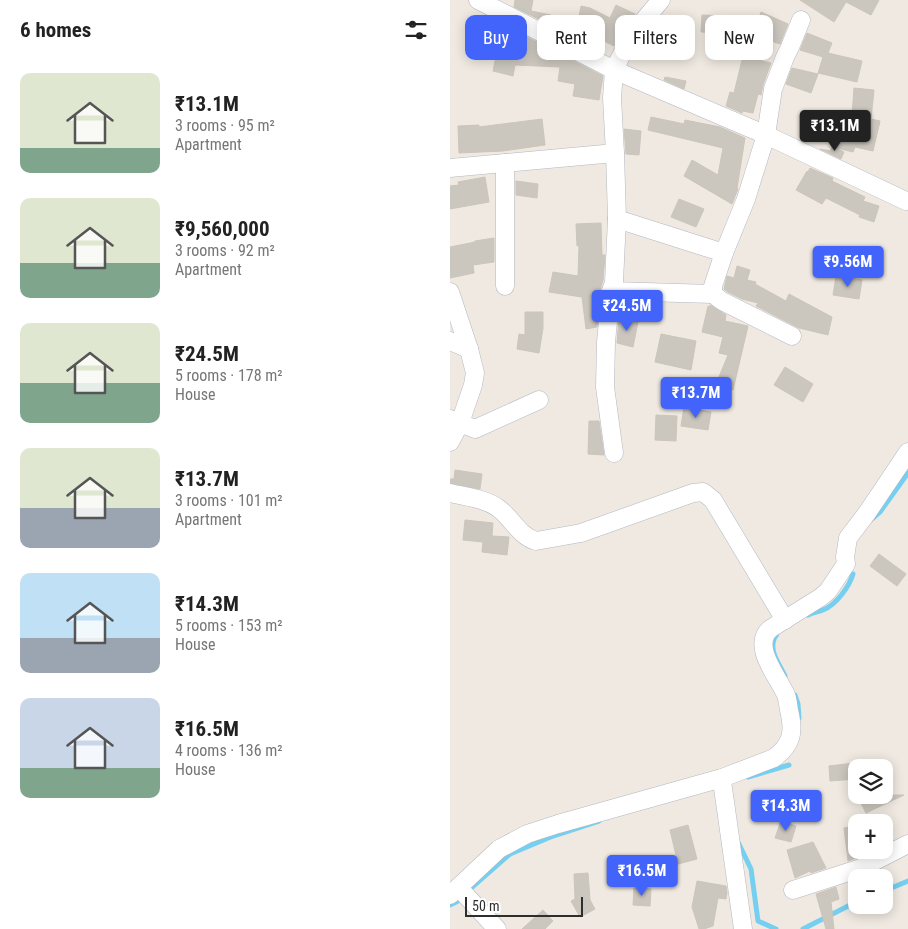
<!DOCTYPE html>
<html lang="en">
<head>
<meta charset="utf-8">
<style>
	:root { --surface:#fff; --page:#f6f6f6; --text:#222; --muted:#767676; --accent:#4264fb }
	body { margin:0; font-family:"Roboto Condensed",sans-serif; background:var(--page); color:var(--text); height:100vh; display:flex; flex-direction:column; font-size:19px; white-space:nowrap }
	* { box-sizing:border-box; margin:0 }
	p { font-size:16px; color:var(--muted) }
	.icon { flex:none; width:28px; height:28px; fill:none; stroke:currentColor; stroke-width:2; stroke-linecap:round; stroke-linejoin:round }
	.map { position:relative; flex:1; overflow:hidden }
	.details { display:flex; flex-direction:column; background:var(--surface); width:450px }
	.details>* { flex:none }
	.banner { position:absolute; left:15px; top:15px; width:368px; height:45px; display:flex; gap:10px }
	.fabs { position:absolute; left:398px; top:759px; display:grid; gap:10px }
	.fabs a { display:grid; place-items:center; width:45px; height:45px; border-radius:10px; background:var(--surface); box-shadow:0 2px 12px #0003; font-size:25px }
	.scale { position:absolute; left:15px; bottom:12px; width:118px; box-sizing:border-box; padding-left:5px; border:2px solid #2e2e2e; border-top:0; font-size:14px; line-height:18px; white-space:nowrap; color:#2e2e2e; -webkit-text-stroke:4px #fff; paint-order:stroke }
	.price { position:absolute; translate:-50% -42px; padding:0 11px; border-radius:5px; background:var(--accent); color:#fff; font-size:16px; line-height:32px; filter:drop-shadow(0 1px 2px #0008) }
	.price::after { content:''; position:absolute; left:50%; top:30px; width:15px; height:11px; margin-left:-8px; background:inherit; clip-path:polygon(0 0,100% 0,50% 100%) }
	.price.current { background:#222; color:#fff }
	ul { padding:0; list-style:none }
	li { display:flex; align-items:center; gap:15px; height:125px; padding:0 20px }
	li span { display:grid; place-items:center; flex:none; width:140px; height:100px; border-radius:10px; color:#555 }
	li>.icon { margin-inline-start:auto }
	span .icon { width:60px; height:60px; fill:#fffc; stroke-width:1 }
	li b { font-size:21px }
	h2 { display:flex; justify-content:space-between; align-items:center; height:60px; padding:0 20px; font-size:21px }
	.tag { padding:0 18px; border-radius:10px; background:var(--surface); box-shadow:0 2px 12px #0003; font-size:18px; line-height:45px }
	.tag.current { background:var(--accent); color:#fff }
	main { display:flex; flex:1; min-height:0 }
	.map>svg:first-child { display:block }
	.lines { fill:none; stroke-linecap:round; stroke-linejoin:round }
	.stream { stroke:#75cff0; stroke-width:5 }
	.building { fill:#cbc7bf; stroke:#cbc5ba }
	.minor-casing { stroke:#b4b7c1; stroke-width:19 }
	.minor { stroke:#fff; stroke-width:18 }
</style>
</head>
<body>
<main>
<section class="details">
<h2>6 homes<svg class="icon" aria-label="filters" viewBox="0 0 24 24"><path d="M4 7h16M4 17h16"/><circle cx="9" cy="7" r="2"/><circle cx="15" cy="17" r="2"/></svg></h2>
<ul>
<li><span style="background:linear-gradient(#dfe7d0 75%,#7fa58c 0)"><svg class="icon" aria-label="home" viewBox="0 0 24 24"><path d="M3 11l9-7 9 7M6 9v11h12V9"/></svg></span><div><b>₹13.1M</b><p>3 rooms · 95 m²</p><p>Apartment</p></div></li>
<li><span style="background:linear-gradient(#dfe7d0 65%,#7fa58c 0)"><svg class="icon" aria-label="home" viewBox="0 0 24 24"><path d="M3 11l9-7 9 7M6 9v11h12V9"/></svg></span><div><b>₹9,560,000</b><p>3 rooms · 92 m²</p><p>Apartment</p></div></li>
<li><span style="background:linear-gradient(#dfe7d0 60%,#7fa58c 0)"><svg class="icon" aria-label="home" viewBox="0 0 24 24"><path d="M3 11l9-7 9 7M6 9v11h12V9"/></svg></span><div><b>₹24.5M</b><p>5 rooms · 178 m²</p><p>House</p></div></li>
<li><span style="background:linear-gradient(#dfe7d0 60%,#9aa5b1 0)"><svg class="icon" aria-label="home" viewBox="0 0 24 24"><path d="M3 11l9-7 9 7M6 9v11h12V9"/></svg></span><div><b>₹13.7M</b><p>3 rooms · 101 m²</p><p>Apartment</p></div></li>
<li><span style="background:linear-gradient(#bfe0f5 65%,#9aa5b1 0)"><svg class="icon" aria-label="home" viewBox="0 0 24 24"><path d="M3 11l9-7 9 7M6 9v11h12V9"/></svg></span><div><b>₹14.3M</b><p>5 rooms · 153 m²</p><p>House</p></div></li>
<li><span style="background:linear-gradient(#c9d6e8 70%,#7fa58c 0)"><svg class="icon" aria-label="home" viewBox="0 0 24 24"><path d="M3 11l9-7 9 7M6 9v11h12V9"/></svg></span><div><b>₹16.5M</b><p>4 rooms · 136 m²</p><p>House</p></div></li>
</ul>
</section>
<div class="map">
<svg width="458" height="929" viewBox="0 0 458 929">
	<rect width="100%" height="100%" fill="#efe9e1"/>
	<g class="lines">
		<g class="stream">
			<path d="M421,520l9,-8 28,-39"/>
			<path d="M358,615c5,-3 10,-3 15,-5 13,-5 26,-23 30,-36"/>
			<path d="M327,634c-11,14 2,29 8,42"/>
			<path d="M345,695l3,9 1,14"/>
			<path d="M298,777l41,-12"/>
			<path d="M287,840l14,29 7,52 18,8"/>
			<path d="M21,888l39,-34 43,-18 46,-15"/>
			<path d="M434,891l24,-10"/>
			<path d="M0,905l8,-4"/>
			<path d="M353,929l53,-27"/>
		</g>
	</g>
	<g class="building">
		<path d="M65,0h18l-2,11 20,4 -2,9 -35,-17z"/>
		<path d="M350,0h79l-8,15 -25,-13 -12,20z"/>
		<path d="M166,5l19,9 -5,6 -16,26 -18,-9 5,-11 -23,-4 3,-16 9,2 20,10z"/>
		<path d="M311,12l27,12 -8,20 -26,-9z"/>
		<path d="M252,15l25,1v17l-26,-1z"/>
		<path d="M52,27l9,2 92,47 -4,24 -26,-4 2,-12 -17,-3 2,-14 -45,-2 -2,11 -20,-5z"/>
		<path d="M357,33l25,10 -4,10 34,8 -5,21 -39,-9 5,-16 -23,-7z"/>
		<path d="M293,56l28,7 -8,22 -2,10 -3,-1 -5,19 -10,-2 -1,2 -16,-7 4,-14 4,1z"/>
		<path d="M342,68l26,6 -7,19 -25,-9z"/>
		<path d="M215,77l21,4 -2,8 -20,-9z"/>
		<path d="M404,88l20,2 -3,29 9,2 -7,30 -18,-4 -2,5 -16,-4 8,-35 7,2z"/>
		<path d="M201,117l33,7 1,-4 35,7 25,11 -8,50 1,1 -6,15 -48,-28 8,-16 26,15 5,-27 -75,-18z"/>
		<path d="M92,119l3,26 -42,6 -44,2 -1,-27 21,-1v2z"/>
		<path d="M174,129l17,2 -2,24 -13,-1z"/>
		<path d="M382,146l12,6 -3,7 -21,-10 11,2z"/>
		<path d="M360,168l23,10 -1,3 33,16 -2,4 16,5 -5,16 -15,-5 1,-2 -34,-17 -4,6 -26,-14 11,-19 1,1z"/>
		<path d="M35,177l4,25 -39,7v-23l9,-1 -1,-3z"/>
		<path d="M66,181l22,3 -1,14 -21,-3z"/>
		<path d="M229,199l25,10 -8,18 -25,-10z"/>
		<path d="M151,223l1,32h3l-2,25 -3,10 -3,37 -11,2 -4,-32 -33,-5 4,-20 25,4 1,-31 -2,1 -1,-22z"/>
		<path d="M44,238v24l-21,3 1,8 -24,5v-31l25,-5v-1z"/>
		<path d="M287,266l13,4 -3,10 9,2 -1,2 31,17 3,-7 43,23 -4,18 -29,-7 -43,-22 2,-3 -16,-4 -14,-7 -4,-3 3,-13 7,2z"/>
		<path d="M386,276l26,4 -3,19 -26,-4z"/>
		<path d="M260,305l16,10 -1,6 23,5 -15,64 -17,-6 12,-29 -9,-2 4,-16 -21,-5 6,-26 1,1z"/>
		<path d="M75,312h18v16l-4,25 -22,-4 2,-15 6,1z"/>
		<path d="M169,318l19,4 -5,25 -16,-4z"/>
		<path d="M211,334l35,7 -5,29 -36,-8z"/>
		<path d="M335,367l28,17 -10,18 -29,-17z"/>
		<path d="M234,407l27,5 -3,18 -27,-4z"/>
		<path d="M206,415l21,1 -1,25 -21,-1z"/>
		<path d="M139,421h10l5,34 -16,-1z"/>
		<path d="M5,470l27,4 -2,15 -30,-6v-4h4z"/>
		<path d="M15,520l28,3 -1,13 17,1 -2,18 -25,-3 1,-10 -20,-2z"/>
		<path d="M429,554l27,20 -9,12 -27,-20z"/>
		<path d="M404,763l2,16 -26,2 -1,-15z"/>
		<path d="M423,795h31l-38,18 -6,-12z"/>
		<path d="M331,821l15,5 -5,16 -16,-4z"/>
		<path d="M238,825l9,34 -19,5 -8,-34z"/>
		<path d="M406,826v24h8l1,4 -17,7 -4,-33z"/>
		<path d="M363,842l13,26 -15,5 -1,-2 -15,7 -8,-28z"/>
		<path d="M138,873l2,27 5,9 -15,8 -9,-16 4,-2 -1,-25z"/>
		<path d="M247,881l29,5 1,6 -1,7 -8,-1 -5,28 -9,3h-5l-7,-22z"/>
		<path d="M386,887l3,12 -8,3 3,27h-8l-10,-35z"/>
		<path d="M184,888l17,1 -1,17 -17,-1z"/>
		<path d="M93,910l10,11 -8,8h-23z"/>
	</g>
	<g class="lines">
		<g class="minor-casing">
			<g id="minor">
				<path d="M28,0l136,70 152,65 140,66"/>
				<path d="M55,163v123"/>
				<path d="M0,168l165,-15"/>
				<path d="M167,219l107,34"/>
				<path d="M161,291l102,3"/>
				<path d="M0,292l19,57 6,24 -2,12 -13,38 -10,19"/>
				<path d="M342,336l-70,-35 -9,-7v-8l11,-33 22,-54 20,-64 7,-46 12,-32 5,-10 11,-27"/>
				<path d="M0,341l19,8"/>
				<path d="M0,419l25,10 64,-29"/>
				<path d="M164,453l-9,-66 1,-45 5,-51 3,-9 3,-63 -2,-66 -3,-55 2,-28 12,-24 13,-20 22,-26"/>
				<path d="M0,493c16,4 34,5 48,15 14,10 21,28 38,33l45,-8 112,-40 10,-1 10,8 72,120"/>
				<path d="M272,778v3l21,148"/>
				<path d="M9,888l38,41"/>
				<path d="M343,890l68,-22 47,-24"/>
				<path d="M0,895l49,-46 28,-15 31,-10 164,-46 52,-20c19,-14 20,-27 15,-48 -1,-5 -1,-10 -3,-15 -8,-18 -35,-49 -16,-66l51,-32 7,-6 18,-27 -1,-7 3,-19 19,-25 41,-61"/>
			</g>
		</g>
		<use href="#minor" class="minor"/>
	</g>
</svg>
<div class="fabs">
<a><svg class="icon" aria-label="layers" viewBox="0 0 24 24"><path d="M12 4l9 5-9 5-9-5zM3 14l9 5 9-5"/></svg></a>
<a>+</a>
<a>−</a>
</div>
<div class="scale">50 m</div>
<b class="price current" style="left:385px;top:152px">₹13.1M</b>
<b class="price" style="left:398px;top:288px">₹9.56M</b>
<b class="price" style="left:177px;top:332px">₹24.5M</b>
<b class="price" style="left:246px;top:419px">₹13.7M</b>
<b class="price" style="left:336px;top:832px">₹14.3M</b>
<b class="price" style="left:192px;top:897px">₹16.5M</b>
<div class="banner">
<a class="tag current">Buy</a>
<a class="tag">Rent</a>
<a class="tag">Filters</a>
<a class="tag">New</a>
</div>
</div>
</main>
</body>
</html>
